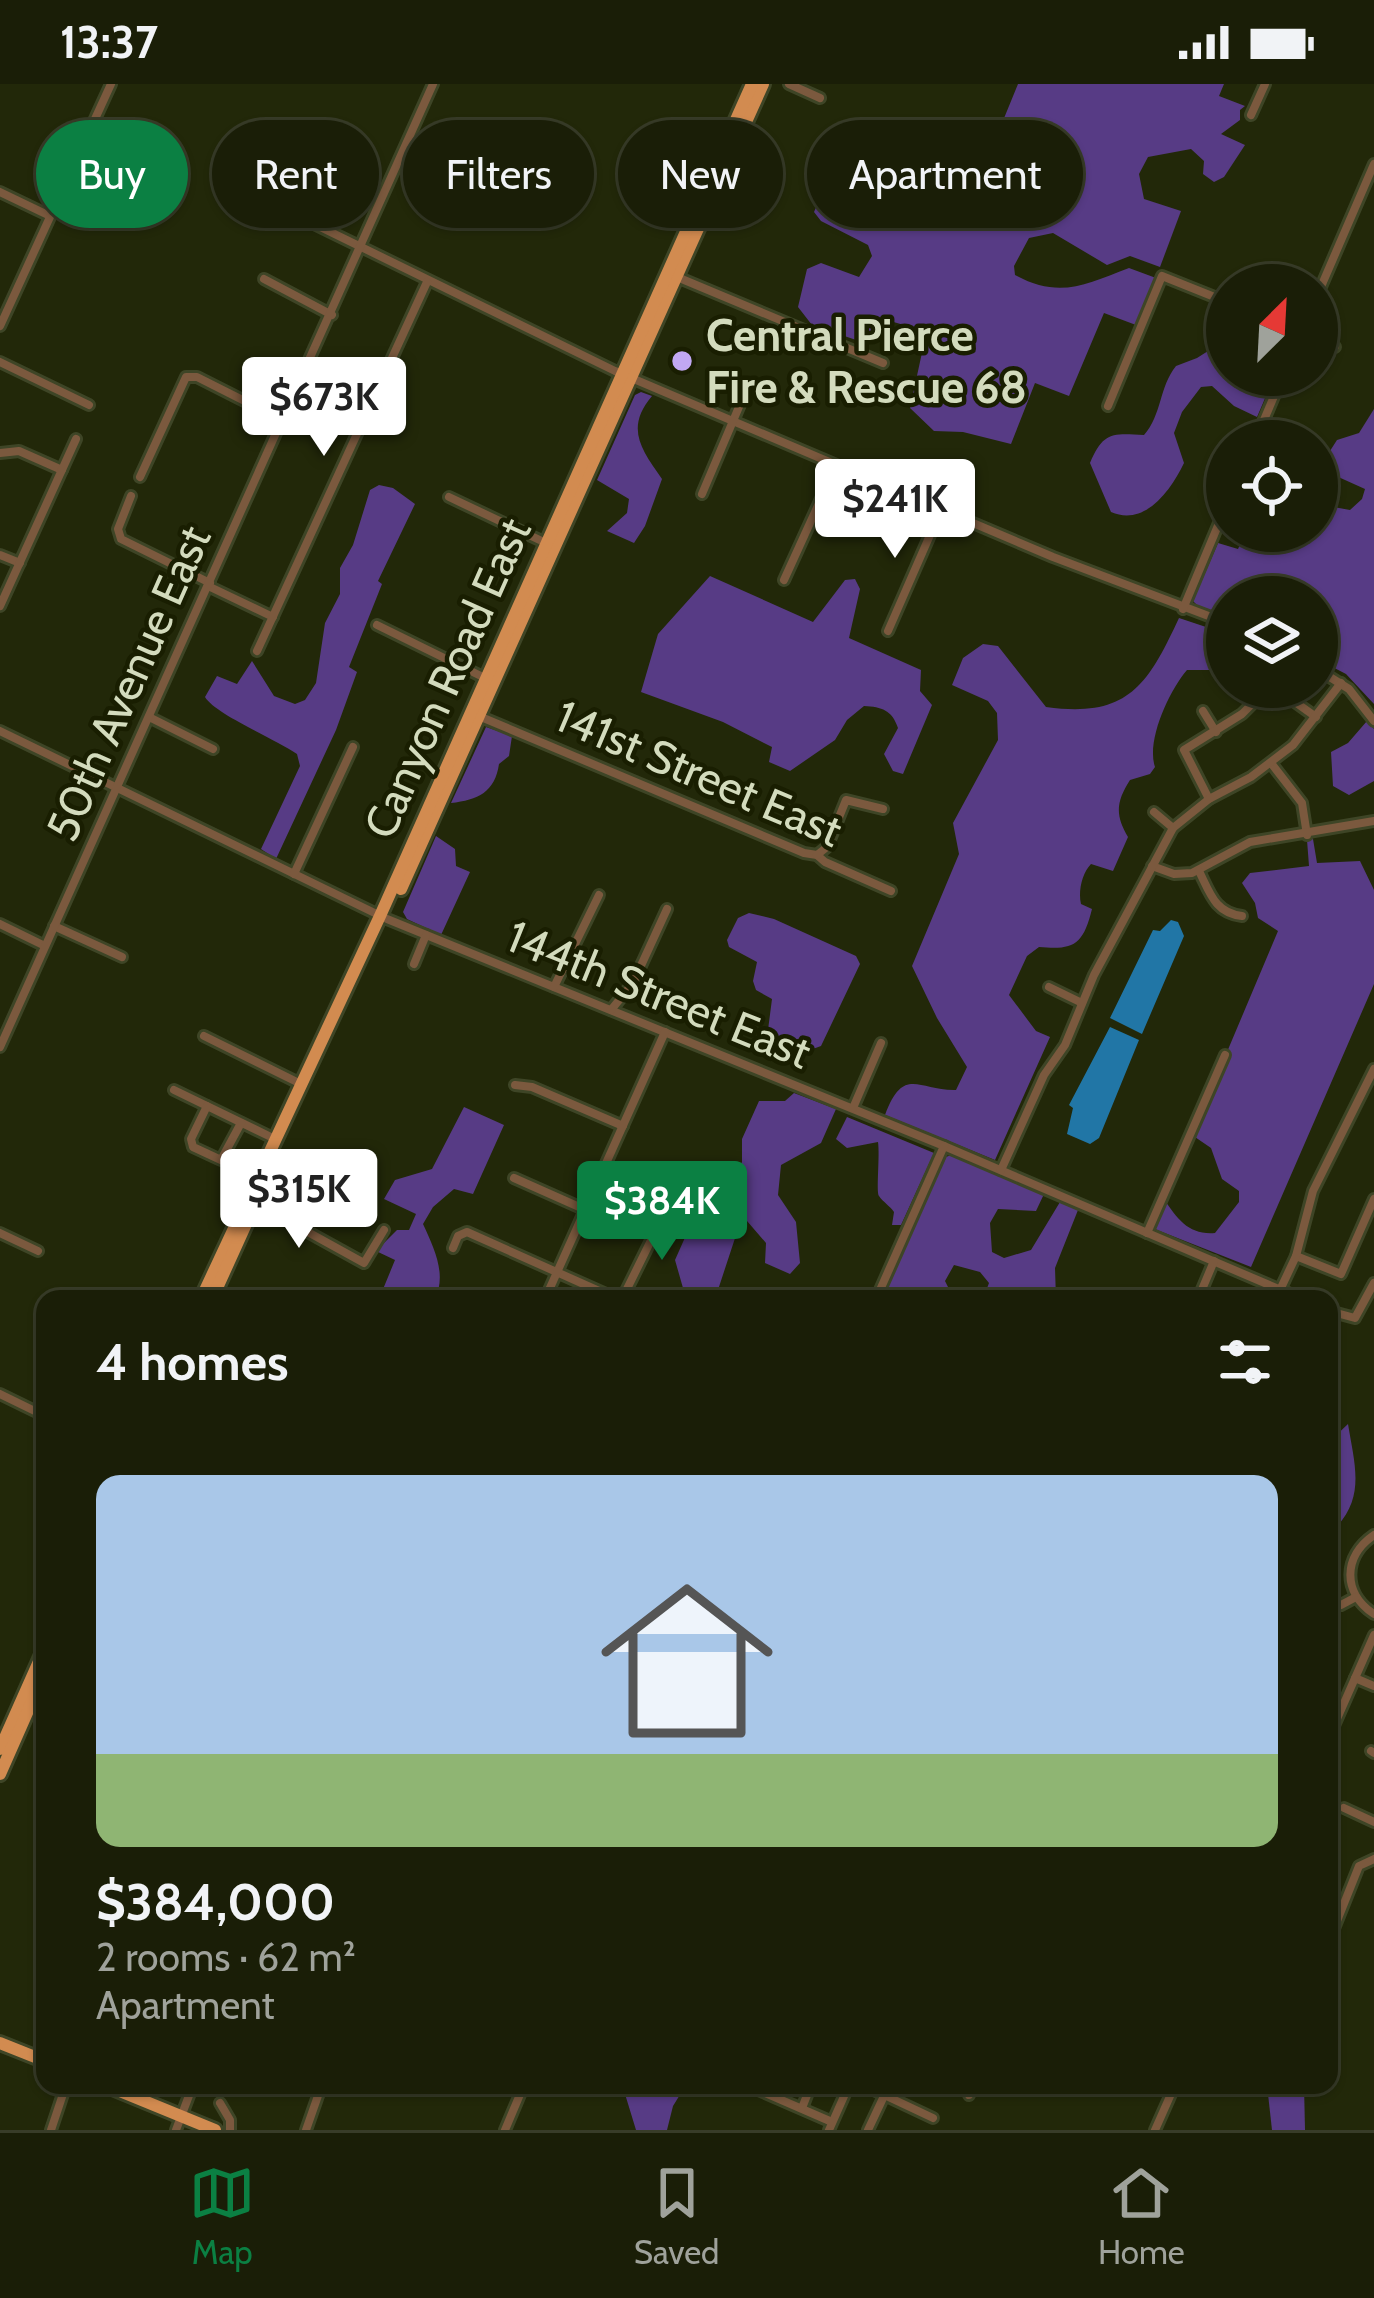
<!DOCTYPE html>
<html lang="en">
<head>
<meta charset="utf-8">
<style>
	:root { --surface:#1a1e07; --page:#272b15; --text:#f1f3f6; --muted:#9fa29b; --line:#383c28; --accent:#0b8043 }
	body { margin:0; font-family:Cabin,sans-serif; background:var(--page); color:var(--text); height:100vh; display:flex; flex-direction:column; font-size:45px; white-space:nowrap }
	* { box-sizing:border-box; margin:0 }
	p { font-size:39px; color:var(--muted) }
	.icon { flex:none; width:66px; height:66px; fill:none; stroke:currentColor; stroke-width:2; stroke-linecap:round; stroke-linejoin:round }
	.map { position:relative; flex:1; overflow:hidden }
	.details { position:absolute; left:36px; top:1206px; width:1302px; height:804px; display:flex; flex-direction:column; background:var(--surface); border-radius:24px; box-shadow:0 3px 9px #0004,0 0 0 3px var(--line) }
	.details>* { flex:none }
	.hud { position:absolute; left:36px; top:36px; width:1302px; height:108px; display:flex; gap:24px }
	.needle { width:78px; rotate:24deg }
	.buttons { position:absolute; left:1206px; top:180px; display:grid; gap:24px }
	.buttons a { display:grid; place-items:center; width:132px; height:132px; border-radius:50%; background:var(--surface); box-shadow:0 3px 9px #0004,0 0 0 3px var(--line); font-size:60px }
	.price { position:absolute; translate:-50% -102px; padding:0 27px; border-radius:12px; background:#fff; color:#222; font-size:39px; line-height:78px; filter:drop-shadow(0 3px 6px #0008) }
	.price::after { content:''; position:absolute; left:50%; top:72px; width:36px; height:27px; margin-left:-18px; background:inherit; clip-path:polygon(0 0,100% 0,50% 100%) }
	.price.current { background:var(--accent); color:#fff }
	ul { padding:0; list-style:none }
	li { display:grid; align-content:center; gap:24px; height:636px; padding:0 60px }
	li+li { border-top:3px solid var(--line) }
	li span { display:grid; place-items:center; height:372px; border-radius:24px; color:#555 }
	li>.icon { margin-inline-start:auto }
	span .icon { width:216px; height:216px; fill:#fffc; stroke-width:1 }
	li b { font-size:51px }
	h2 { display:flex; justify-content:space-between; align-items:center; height:144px; padding:0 60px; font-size:51px }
	.tag { padding:0 42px; border-radius:54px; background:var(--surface); box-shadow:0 3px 9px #0004,0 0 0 3px var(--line); font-size:42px; line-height:108px }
	.tag.current { background:var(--accent); color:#fff }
	.status { display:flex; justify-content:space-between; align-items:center; height:84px; padding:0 60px; background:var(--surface); direction:ltr }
	.status svg { height:33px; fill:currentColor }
	.tabs { display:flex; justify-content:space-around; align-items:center; height:168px; border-top:3px solid var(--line); background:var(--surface); font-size:33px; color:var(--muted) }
	.tabs a { display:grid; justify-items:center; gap:6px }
	.tabs .current { color:var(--accent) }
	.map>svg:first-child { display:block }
	.green { fill:#573b85 }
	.water { fill:#2176a6 }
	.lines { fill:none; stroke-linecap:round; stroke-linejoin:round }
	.minor-casing { stroke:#3e4526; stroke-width:14 }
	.major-casing { stroke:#3e4526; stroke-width:18 }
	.minor { stroke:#7b593e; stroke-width:8 }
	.major { stroke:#d28b50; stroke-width:12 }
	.poi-dot { fill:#c1a8f3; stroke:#191e01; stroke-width:4.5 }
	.labels { text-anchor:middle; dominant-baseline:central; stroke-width:9; stroke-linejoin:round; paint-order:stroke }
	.poi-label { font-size:45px; font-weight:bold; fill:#d3dbbd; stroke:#191e01; text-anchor:start }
	.street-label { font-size:45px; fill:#d3dbbd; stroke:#191e01 }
</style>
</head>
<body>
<div class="status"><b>13:37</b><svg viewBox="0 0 49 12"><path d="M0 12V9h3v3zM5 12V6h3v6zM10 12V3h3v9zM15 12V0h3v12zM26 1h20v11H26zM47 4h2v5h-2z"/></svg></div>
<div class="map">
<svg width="1374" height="2046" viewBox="0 0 1374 2046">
	<rect width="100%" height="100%" fill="#222809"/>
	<g class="green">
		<path d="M1018,0h206l-5,12 26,10 -5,4v10l-19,14 24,11 -21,32 -10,5 -11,-8 1,-13 -13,-12 -43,8 -9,17 5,25 37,12 -21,56 -30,-11 -23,9 -54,-32 -24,5 -15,28 1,9c44,24 70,10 114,-7l27,10 -20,47 -32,-12 -35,83 -34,-13 -24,61 -48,-12 -29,-1 -24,-23 13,-60 -12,-21 -28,-8 -11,17 -10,6 -50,-17 -14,-18 9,-38 14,-6 38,14 13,-21 -4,-11 -47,-24 -7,-9 29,-67 131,57 30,-71 -4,-3z"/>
		<path d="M1227,255v36h48l-18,42 -23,-11 -22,-20 -11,1 -19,25 -8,21 10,30c-13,27 -39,64 -73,49l-21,-49c13,-31 22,-30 54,-28 18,-20 15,-48 32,-69l21,-8z"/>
		<path d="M641,308l11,4c-27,32 -11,53 10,83l-17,47 -11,17 -27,-12 20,-18 2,-14 -32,-19 38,-85z"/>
		<path d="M1374,325v295l-28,-30 -29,-15v-62h-90v18l-28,-8 -6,-6 25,-58 20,6 8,-18h71v-27l33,6 12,-11 3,-10 -40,-18 3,-17 9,-14 22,-7z"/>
		<path d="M379,401l14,3 22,16 -37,77 4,3 -33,83 8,5 -21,58 -60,129 -15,-10 39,-83 -3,-12c-22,-15 -82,-40 -92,-57l12,-21 20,8 15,-23 22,35 21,8 10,-4 11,-17 9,-60 15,-29v-26l13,-23 17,-55z"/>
		<path d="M710,492l103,46 32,-42 10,-1 5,10 -11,49 72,32 -1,21 12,14 -29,69 -10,-3 -9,-17 14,-26c-6,-18 -16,-21 -34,-22l-17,14 -12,20 -45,31 -21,-9 3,-15 -49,-25 -82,-30 17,-58z"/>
		<path d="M1179,534l48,16v46l-17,-10h-23c-18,21 -41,71 -32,97l-5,7 -20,6c-14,22 -15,35 -2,57l-15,34 -22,-7c-9,9 -13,28 -10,40l11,5c-9,37 -19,41 -53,38l-12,9 -18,39 27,36 14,6 -55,123 -110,-45c19,-50 33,-24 71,-25l11,-23 -30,-49 -25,-52 47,-112 -6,-31 45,-83 -1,-27 -9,-12 -36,-16 11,-27 20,-14 15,2 48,61c81,11 101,-20 133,-89z"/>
		<path d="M1367,637l7,8v52l-25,14 -16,-9 -2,-34 17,-9z"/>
		<path d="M486,643l26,9 -3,20 -10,8c-4,28 -21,36 -48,39z"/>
		<path d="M436,752l19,13 1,17 14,6 -29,63 -34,-16 -4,-7z"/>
		<path d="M1313,755l4,24 43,-2 14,29v94l-123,283 -99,-39 12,-29c14,21 25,36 51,34l24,-31v-11l-17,-12 -11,-31 -19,-13 86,-204 -20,-13 -3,-15 -13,-20 8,-10 59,-7 -2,-26z"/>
		<path d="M749,829l25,6 82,37 4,8 -39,82c-18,7 -31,5 -48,-3l-5,-13 4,-31 -16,-9 -3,-9 4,-19 -28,-15 -2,-7 11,-22z"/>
		<path d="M794,1009l42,16 -15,34 -40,22 -3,30 18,27 4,41 -10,11 -25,-11 1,-20 -19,-22 -7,2 -25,76h-38l6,-11 -8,-28 16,-36 27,-14 24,-48v-23l17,-38h26z"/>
		<path d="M464,1023l40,18 -31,69 -19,-5 -21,18 -10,17c11,24 24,50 12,75h-56l16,-39 -19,-9 21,-21h12l7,-16 -32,-15 11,-19 37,-11z"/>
		<path d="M847,1033l87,36 -33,72h-9l2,-13c-4,-6 -11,-10 -15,-16 -3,-4 1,-40 -1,-54l-31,6 -11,-9z"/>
		<path d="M951,1071l93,39 -8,17 -38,-2 -8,14 2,29 12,6 27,-8 29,-48 18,8 -23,58 1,31h-73l6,-16 -9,-11 -26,-7 -9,16 9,18h-56l-14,-6 62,-136z"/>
		<path d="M1348,1340c7,43 19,77 -19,110v-92z"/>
		<path d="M626,2001h60l-13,21 -6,24h-31l-11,-36z"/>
		<path d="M1304,2001l1,45h-33l-5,-45z"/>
	</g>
	<g class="water">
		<path d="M1171,836l7,2 6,14 -42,98 -32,-16 43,-88 7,1z"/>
		<path d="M1110,943l29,13 -40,98 -9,6 -23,-10 6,-26 -4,-3z"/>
	</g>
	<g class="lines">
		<g class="minor-casing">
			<g id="minor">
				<path d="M789,0l31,14"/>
				<path d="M1251,31l14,-31"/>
				<path d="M92,41l78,36"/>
				<path d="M0,108l50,24"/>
				<path d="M265,116l350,171 438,186 174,66"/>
				<path d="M677,193l206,86"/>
				<path d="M264,195l68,36"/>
				<path d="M1317,212l57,-132"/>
				<path d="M0,242l111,-242"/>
				<path d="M1317,255l18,8"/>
				<path d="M0,278l89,43"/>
				<path d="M1108,322l54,-130 65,26"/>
				<path d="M1255,357l28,-66"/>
				<path d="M0,369l19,-2 43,19"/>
				<path d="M140,393l46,-100h11l87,44"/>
				<path d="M702,410l45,-106"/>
				<path d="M131,412l-13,33 3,10 89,44"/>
				<path d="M449,413l97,46"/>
				<path d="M0,471l20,8"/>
				<path d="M784,496l52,-114"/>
				<path d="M208,502l65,31"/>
				<path d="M0,522l76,-167"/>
				<path d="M1183,525l44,-105"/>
				<path d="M377,541l108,53"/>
				<path d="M888,547l53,-121"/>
				<path d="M257,567l170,-369"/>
				<path d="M1317,585l32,20 25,32"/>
				<path d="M1274,603l42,30"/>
				<path d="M1203,627l13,21"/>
				<path d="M149,633l64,32"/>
				<path d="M481,633l323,136 13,2 8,7 66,29"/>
				<path d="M0,647l387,188 557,227 358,153"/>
				<path d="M1271,679l31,40 5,32"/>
				<path d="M1209,715l-25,-49 58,-36 27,-27"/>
				<path d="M1154,728l19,16"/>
				<path d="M817,771l10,-8 19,-47 37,9"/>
				<path d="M1152,782l22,8 18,-1 58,-31 124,-21"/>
				<path d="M1199,787c11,22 16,42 43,45"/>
				<path d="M294,790l59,-127"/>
				<path d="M0,840l45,22"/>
				<path d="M54,842l68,31"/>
				<path d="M414,880l12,-29"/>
				<path d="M554,903l45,-92"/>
				<path d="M1049,903l33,16"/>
				<path d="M611,926l22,-27 34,-74"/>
				<path d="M204,952l97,48"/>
				<path d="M0,963l433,-963"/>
				<path d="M515,1001l17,2 91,39"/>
				<path d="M174,1006l101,49"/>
				<path d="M207,1022l-16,33 2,8 28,13 20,-37"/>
				<path d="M853,1024l28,-65"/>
				<path d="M1001,1086l43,-95 21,-30 29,-70 79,-147 36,-29 42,-22 42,-32 48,-62"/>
				<path d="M514,1094l72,32"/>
				<path d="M257,1120l107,59 20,-33"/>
				<path d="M0,1149l38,18"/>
				<path d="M1147,1149l78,-178"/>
				<path d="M453,1164l5,-12 9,-4 150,67"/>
				<path d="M1296,1172l45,18 33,-75"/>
				<path d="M1280,1206l16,-34 17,-65 61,-122"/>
				<path d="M545,1215l120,-267"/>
				<path d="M622,1215l44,-89"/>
				<path d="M876,1215l68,-153"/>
				<path d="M1198,1215l16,-38"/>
				<path d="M1329,1227l26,7 19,-35"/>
				<path d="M0,1310l45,22"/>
				<path d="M1374,1451c-31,21 -32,58 0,79"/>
				<path d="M1341,1521l15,-8"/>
				<path d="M1355,1594l19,8"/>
				<path d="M1329,1653l45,-102"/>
				<path d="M1371,1667l3,2"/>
				<path d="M1344,1724l30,14"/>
				<path d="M1329,1857l30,-75 15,-7"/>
				<path d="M747,2001l85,37"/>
				<path d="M863,2001l70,33"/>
				<path d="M968,2001l1,10"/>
				<path d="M220,2019l10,17v10"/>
				<path d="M802,2024l9,-23"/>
				<path d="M51,2046l15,-45"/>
				<path d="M176,2046l17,-45"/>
				<path d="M306,2046l14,-40"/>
				<path d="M505,2046l19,-45"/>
				<path d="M829,2046l20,-45"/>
				<path d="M868,2046l16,-34"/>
				<path d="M1155,2046l20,-45"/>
			</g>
		</g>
		<g class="major-casing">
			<g id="major">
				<path d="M401,805l362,-805"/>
				<path d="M201,1215l179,-383 372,-832"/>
				<path d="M212,1215l64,-141"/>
				<path d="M0,1665l45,-101"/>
				<path d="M0,1690l45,-102"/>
				<path d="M0,1959l45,18"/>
				<path d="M105,2001l110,45"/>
			</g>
		</g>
		<use href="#minor" class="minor"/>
		<use href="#major" class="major"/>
	</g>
	<circle class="poi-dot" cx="682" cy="277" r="12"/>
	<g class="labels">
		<g class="poi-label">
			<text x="706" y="251">Central Pierce<tspan x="706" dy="52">Fire &amp; Rescue 68</tspan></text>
		</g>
		<g class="street-label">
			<text transform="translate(447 594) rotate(-66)">Canyon Road East</text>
			<text transform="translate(128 599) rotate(-66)">50th Avenue East</text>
			<text transform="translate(699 689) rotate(23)">141st Street East</text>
			<text transform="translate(659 910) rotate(22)">144th Street East</text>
		</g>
	</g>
</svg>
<div class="buttons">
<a><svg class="needle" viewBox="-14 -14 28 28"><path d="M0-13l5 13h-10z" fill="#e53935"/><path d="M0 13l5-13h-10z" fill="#9fa29b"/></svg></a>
<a><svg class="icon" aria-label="locate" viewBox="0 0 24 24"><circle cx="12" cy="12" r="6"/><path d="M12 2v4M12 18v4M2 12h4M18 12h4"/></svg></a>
<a><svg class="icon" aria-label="layers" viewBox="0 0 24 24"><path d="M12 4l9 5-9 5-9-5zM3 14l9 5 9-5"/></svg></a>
</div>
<b class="price" style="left:324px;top:375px">$673K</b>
<b class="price" style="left:895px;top:477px">$241K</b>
<b class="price" style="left:299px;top:1167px">$315K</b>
<b class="price current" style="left:662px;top:1179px">$384K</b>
<div class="hud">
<a class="tag current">Buy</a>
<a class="tag">Rent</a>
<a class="tag">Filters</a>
<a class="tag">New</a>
<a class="tag">Apartment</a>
</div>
<section class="details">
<h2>4 homes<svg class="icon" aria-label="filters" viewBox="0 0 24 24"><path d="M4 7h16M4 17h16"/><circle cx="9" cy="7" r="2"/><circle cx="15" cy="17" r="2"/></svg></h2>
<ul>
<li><span style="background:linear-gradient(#a9c7e8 75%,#8fb573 0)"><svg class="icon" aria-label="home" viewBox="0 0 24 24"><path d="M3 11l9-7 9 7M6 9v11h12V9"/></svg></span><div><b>$384,000</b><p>2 rooms · 62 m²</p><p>Apartment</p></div></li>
</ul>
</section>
</div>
<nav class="tabs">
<a class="current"><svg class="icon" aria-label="map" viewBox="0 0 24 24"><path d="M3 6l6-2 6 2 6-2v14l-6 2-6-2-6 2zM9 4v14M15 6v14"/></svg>Map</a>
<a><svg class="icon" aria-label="saved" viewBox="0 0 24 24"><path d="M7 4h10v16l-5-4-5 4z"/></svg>Saved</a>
<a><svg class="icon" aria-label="home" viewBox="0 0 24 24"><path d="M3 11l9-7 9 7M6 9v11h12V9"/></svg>Home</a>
</nav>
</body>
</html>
